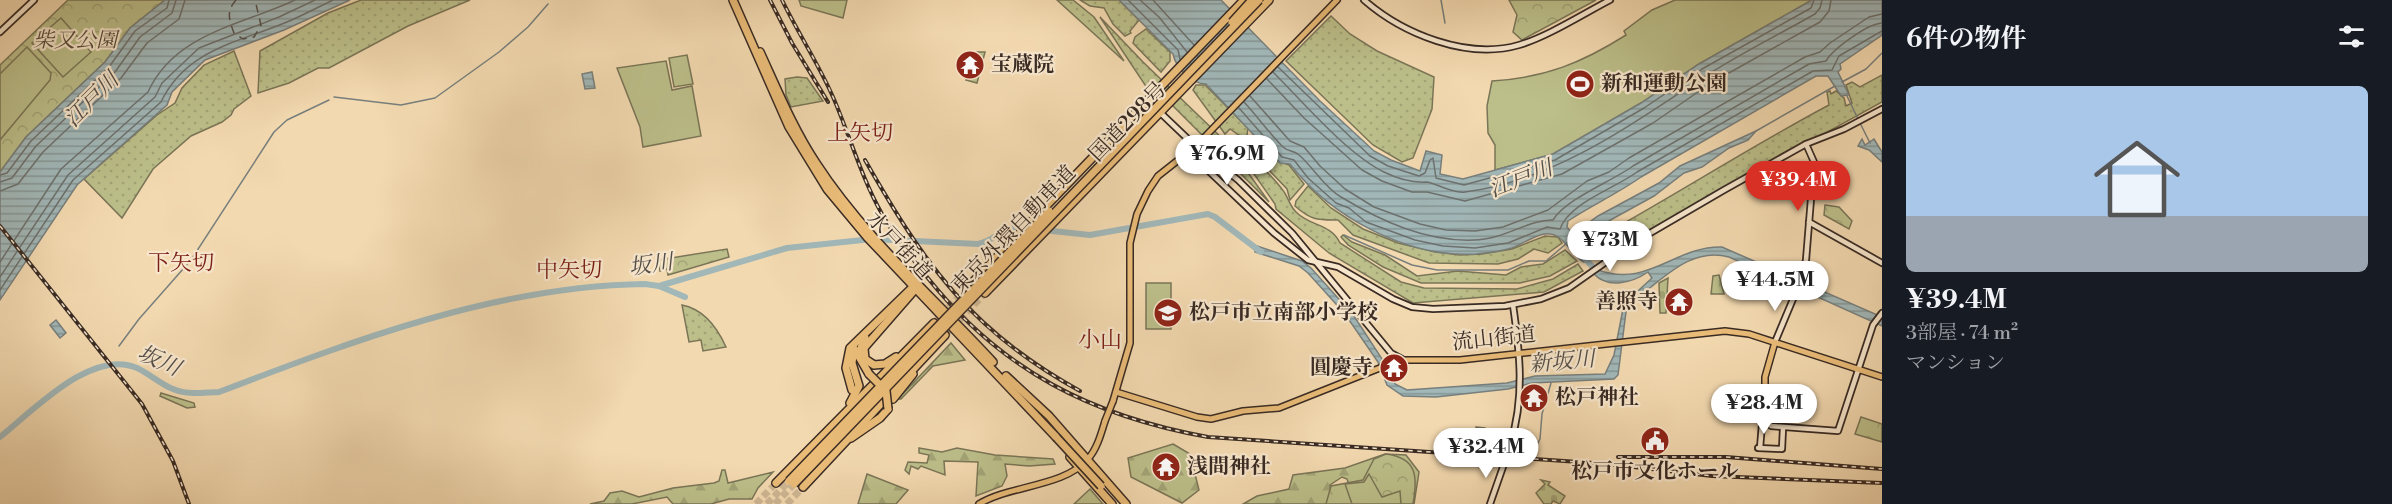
<!DOCTYPE html>
<html lang="ja">
<head>
<meta charset="utf-8">
<style>
	:root { --surface:#171b24; --page:#242831; --text:#f1f3f6; --muted:#9ea1a6; --accent:#d93025 }
	body { margin:0; font-family:"Libre Bodoni","Noto Serif JP",serif; background:var(--page); color:var(--text); height:100vh; display:flex; flex-direction:column; font-size:22px; white-space:nowrap }
	* { box-sizing:border-box; margin:0 }
	p { font-size:20px; color:var(--muted) }
	.icon { flex:none; width:33px; height:33px; fill:none; stroke:currentColor; stroke-width:2; stroke-linecap:round; stroke-linejoin:round }
	.map { position:relative; flex:1; overflow:hidden }
	.side { display:flex; flex-direction:column; background:var(--surface); width:510px }
	.side>* { flex:none }
	.price { position:absolute; translate:-50% -51px; padding:0 14px; border-radius:21px; background:#fff; color:#222; font-size:20px; line-height:39px; filter:drop-shadow(0 2px 3px #0008) }
	.price::after { content:''; position:absolute; left:50%; top:36px; width:18px; height:14px; margin-left:-9px; background:inherit; clip-path:polygon(0 0,100% 0,50% 100%) }
	.price.selected { background:var(--accent); color:#fff }
	ul { padding:0; list-style:none }
	li { display:grid; align-content:center; gap:12px; height:318px; padding:0 24px }
	li span { display:grid; place-items:center; height:186px; border-radius:9px; color:#555 }
	li>.icon { margin-inline-start:auto }
	span .icon { width:108px; height:108px; fill:#fffc; stroke-width:1 }
	li b { font-size:26px }
	h2 { display:flex; justify-content:space-between; align-items:center; height:72px; padding:0 24px; font-size:26px }
	main { display:flex; flex:1; min-height:0 }
	.map>svg:first-child { display:block }
	.grass { fill:url(#grass-dots); stroke:#7a7557; stroke-width:1.5 }
	.forest { fill:url(#forest-firs); stroke:#7a7557; stroke-width:1.5 }
	.cemetery { fill:url(#cemetery-stones); stroke:#7a7557; stroke-width:1.5 }
	.park { fill:url(#park-crowns); stroke:#7a7557; stroke-width:1.5 }
	.garden { fill:#bcbf8a; stroke:#7a7557; stroke-width:1.5 }
	.water { fill:url(#water-rules); stroke:#777f7d; stroke-width:1.5 }
	.pier { fill:#f3d9b0 }
	.lines { fill:none; stroke-linecap:round; stroke-linejoin:round }
	.shore { stroke:#6d716e; stroke-width:1.5 }
	.stream { stroke:#777f7d; stroke-width:1.5 }
	.river { stroke:#a1b7b8; stroke-width:6 }
	.ferry { stroke:#534e49; stroke-width:1.5; stroke-dasharray:8 6; stroke-linecap:butt }
	.secondary-tunnel { stroke:#ceb694; stroke-width:4.5; stroke-dasharray:4.5 2; stroke-linecap:butt }
	.highway-tunnel { stroke:#ceb694; stroke-width:7; stroke-dasharray:7 3.5; stroke-linecap:butt }
	.secondary-casing { stroke:#392b24; stroke-width:8 }
	.primary-casing { stroke:#392b24; stroke-width:8 }
	.highway-casing { stroke:#392b24; stroke-width:10 }
	.secondary { stroke:#f7e6cc; stroke-width:4.5 }
	.primary { stroke:#eabc78; stroke-width:5 }
	.highway { stroke:#eabc78; stroke-width:7 }
	.rail-casing { stroke:#392b24; stroke-width:4 }
	.rail { stroke:#f7e6cc; stroke-width:1.5; stroke-dasharray:4.5; stroke-linecap:butt }
	.primary-bridge-casing { stroke:#392b24; stroke-width:8; stroke-linecap:butt }
	.highway-bridge-casing { stroke:#392b24; stroke-width:10; stroke-linecap:butt }
	.primary-bridge { stroke:#eabc78; stroke-width:5 }
	.highway-bridge { stroke:#eabc78; stroke-width:7 }
	.labels { text-anchor:middle; dominant-baseline:central; stroke-width:4.5; stroke-linejoin:round; paint-order:stroke }
	.park-label { font-size:21px; font-style:italic; fill:#534938; stroke:#f7e6cc }
	.poi-label { font-size:21px; font-weight:bold; fill:#392b24; stroke:#f7e6cc; text-anchor:start }
	.street-label { font-size:21px; fill:#392b24; stroke:#f7e6cc }
	.water-label { font-size:22px; font-style:italic; fill:#534e49; stroke:#f7e6cc }
	.neighbourhood-label { font-size:22px; fill:#7a1f14; stroke:#f7e6cc }
</style>
</head>
<body>
<main>
<div class="map">
<svg width="1882" height="504" viewBox="0 0 1882 504">
	<defs>
		<pattern id="grass-dots" width="8" height="8" patternUnits="userSpaceOnUse" patternTransform="scale(1.5)"><rect width="8" height="8" fill="#bcbf8a"/><path d="M2 2h.1M6 6h.1" fill="none" stroke="#a2a477" stroke-width="1.8" stroke-linecap="round"/></pattern>
		<pattern id="forest-firs" width="22" height="20" patternUnits="userSpaceOnUse" patternTransform="scale(1.5)"><rect width="22" height="20" fill="#bcbf8a"/><path d="M5 1l3.5 6h-7zM16 11l3.5 6h-7z" fill="#a2a477"/></pattern>
		<pattern id="cemetery-stones" width="16" height="16" patternUnits="userSpaceOnUse" patternTransform="scale(1.5)"><rect width="16" height="16" fill="#bcbf8a"/><path d="M2 7V4a2 2 0 0 1 4 0v3zM10 15v-3a2 2 0 0 1 4 0v3z" fill="#a2a477"/></pattern>
		<pattern id="park-crowns" width="20" height="18" patternUnits="userSpaceOnUse" patternTransform="scale(1.5)"><rect width="20" height="18" fill="#bcbf8a"/><path d="M2 6a3 3 0 1 1 6 0M12 15a3 3 0 1 1 6 0" fill="none" stroke="#a2a477"/></pattern>
		<pattern id="water-rules" width="6" height="5" patternUnits="userSpaceOnUse" patternTransform="scale(1.5)"><rect width="6" height="5" fill="#a1b7b8"/><path d="M0 2.5h6" fill="none" stroke="#849595"/></pattern>
	</defs>
	<rect width="100%" height="100%" fill="#f3d9b0"/>
	<filter id="stains"><feTurbulence type="fractalNoise" baseFrequency=".00333" numOctaves="4"/><feColorMatrix values="0 0 0 0 .2 0 0 0 0 .09 0 0 0 0 .02 0 0 0 .5 -.17"/></filter>
	<radialGradient id="worn" r=".72"><stop offset=".6" stop-color="#630" stop-opacity="0"/><stop offset="1" stop-color="#630" stop-opacity=".3"/></radialGradient>
	<g class="grass">
		<path d="M361,0h109l-62,26 -79,42h-11l-29,15 -31,10 2,-42 68,-38z"/>
		<path d="M1057,0h16l21,17 30,44z"/>
		<path d="M1080,0h39l20,20 -9,11 1,2 -6,3 -12,-12 -9,-16 -14,-2z"/>
		<path d="M1331,16l19,18 27,17 57,26 -2,32 -19,49 -11,4 -29,-17 -87,-84z"/>
		<path d="M1100,17l43,45 83,80 43,60 -115,-115 -5,4z"/>
		<path d="M1146,29l24,23v9l-9,11 -28,-29 2,-6z"/>
		<path d="M234,51l17,45 -17,13 -3,6 -9,7 -31,14 -38,33 -31,49 -38,-39 73,-64 18,-12 7,-15 22,-23z"/>
		<path d="M1882,75v27l-285,157 -12,-14c83,-45 161,-96 244,-140l-2,-13 3,-1 1,3 5,-3 8,7 2,8 6,-3 -6,-18 6,-3 8,5z"/>
		<path d="M797,77l10,1 16,23 -32,6 -5,-12 -1,-16z"/>
		<path d="M1196,85h9l43,43 -1,7 -4,3 -13,-9 -5,5 -32,-44z"/>
		<path d="M1233,139c17,16 35,32 49,50 6,7 7,16 14,23 15,15 34,11 44,31l61,39 23,6 93,1 36,-10 25,-15 5,7 -39,21 -131,11 -84,-50 -53,-44 -1,-5 -44,-63z"/>
		<path d="M1276,160l13,5 15,19 -14,16 -3,-11 -18,-19v-4z"/>
		<path d="M1308,186l23,22 32,21 35,14 37,9 25,3 22,-1 30,-5 33,-13 13,1 4,6 -14,10 -14,-4 -16,10 -20,5 -69,-1 -76,-28 -15,-15c-20,0 -26,1 -43,-14l1,-5z"/>
		<path d="M1343,235l9,7 33,13 32,21 41,-5 48,4 15,-8 22,-3 22,-14 12,11 -27,15 -30,7h-99l-38,-16 -35,-22 -7,-8z"/>
		<path d="M682,305c21,4 35,22 44,42l-23,4 -2,-11 -12,2z"/>
	</g>
	<g class="forest">
		<path d="M951,343l14,17 -32,6 -32,33h-3z"/>
		<path d="M1173,444l17,10 9,36 -17,13 -51,-26 -3,-19z"/>
		<path d="M919,448l23,4 15,-4 38,7 58,4 2,5 -26,2 -24,-2 2,12 -5,10 -26,10 2,-34 -34,-1 1,14 -24,-9 -3,3 -7,-3 -2,8 -4,-4 3,-8 19,1 2,-8 -10,-2z"/>
		<path d="M1385,454l21,1 13,17 -5,32h-58l-9,-25 -5,-2 -12,8 1,7 12,12h-100l14,-8 32,-7 4,-14 52,-7z"/>
		<path d="M722,470h3l3,13 45,-11 -15,16 -6,11h-23l-18,5h-38l-6,-7 -35,7h-42l14,-3 6,-8 12,-2 17,6 34,-9 41,-5 5,-2z"/>
		<path d="M867,474l41,16 -12,14h-38z"/>
	</g>
	<g class="cemetery">
		<path d="M975,52h10l-8,31 -11,-3 4,-9 7,1 4,-15h-7z"/>
		<path d="M1719,275l5,19h-13l2,-18z"/>
		<path d="M1668,278l-2,35h-6l-1,-30z"/>
		<path d="M1476,427l9,1 1,7 5,2 4,9 -27,-3v-4h7z"/>
		<path d="M1541,480l9,2 -2,3 17,11 -5,8 -7,-3 -2,3h-7l-8,-11 9,-9z"/>
	</g>
	<g class="park">
		<path d="M68,0h97l-35,28 -25,34 -79,75 -26,35v-107z"/>
		<path d="M1509,0h87l-74,40 -9,-8 4,-17z"/>
		<path d="M1825,205l14,2 13,14 -3,8 -25,-14z"/>
		<path d="M727,249l2,8 -61,18 -1,-6 -7,2 -2,-11z"/>
		<path d="M1861,417l21,7v18l-27,-8z"/>
		<path d="M1386,454c31,4 32,22 27,50h-87l5,-18 32,-6 11,-21z"/>
	</g>
	<g class="garden">
		<path d="M799,0h48l-4,18 -42,-12z"/>
		<path d="M1675,0h137l-113,64 -58,39 -88,51 -58,16v-25l-7,-12 -1,-27 5,-25c52,-3 90,-18 134,-46l-2,-4 28,-21z"/>
		<path d="M61,18l30,34 -28,25 -31,-34z"/>
		<path d="M27,47l24,26 -1,7 -50,60v-66z"/>
		<path d="M687,55l6,29 -19,3 -5,-29z"/>
		<path d="M666,61l6,29 20,-4 9,50 -58,11 -3,-20 -23,-59z"/>
		<rect x="1146" y="283" width="25" height="46"/>
		<path d="M161,393l33,10 1,4 -8,1 -27,-12z"/>
		<path d="M1369,474l13,23 18,-6 1,13h-49l-7,-20 19,-2z"/>
		<path d="M1090,489l13,15h-29z"/>
	</g>
	<g class="water">
		<path d="M165,0h185l-66,30 -79,30 -33,32 -5,13 -90,80 -77,115v-128l26,-35 79,-75 25,-34z"/>
		<path d="M1119,0h102l99,101 54,50 17,9 29,11 6,-20 16,4 -2,19 23,5 90,-25 88,-51 58,-39 113,-64h70v35l-42,29 1,5 -3,3 11,23 -8,1 -13,-20h-12l-175,101c-24,17 -49,28 -73,44l-1,6 6,7 25,-18 61,-33 21,-17 76,-35 -8,9 -19,8 -27,19 -18,6 -30,23 -69,38 -7,5 11,19 -5,4c-12,-6 -20,-27 -34,-28 -11,-2 -27,10 -38,14 -10,3 -25,5 -36,6 -69,4 -145,-37 -186,-90l-10,-1 -74,-79c-15,0 -30,-16 -33,-30z"/>
		<path d="M592,72l3,16 -10,1 -3,-15z"/>
		<path d="M1862,139l3,6 9,-6 8,13v10l-13,-12 -11,-4z"/>
		<path d="M1254,245l48,16 9,7 43,48 30,46 11,22 12,6 100,-7 28,-7 70,-2 9,-19 10,-51 28,-26 -4,-6c-16,11 -40,17 -54,2l4,-4c51,18 76,-24 124,-23l160,70v9l-153,-69c-31,-9 -56,12 -78,30 -8,6 -17,10 -24,17l-9,71 -4,4 -82,4 -24,6 -72,8 -33,-1 -16,-11 -9,-23 -33,-48 -37,-41 -9,-7 -44,-14z"/>
		<path d="M56,320l10,13 -6,5 -10,-13z"/>
	</g>
	<path class="pier" d="M1279,54l5,6 -52,54 -5,-5z"/>
	<g class="lines">
		<g class="shore">
			<path d="M1128,0l50,50 2,9"/>
			<path d="M1140,0l19,17 28,35"/>
			<path d="M1153,0l41,45"/>
			<path d="M1278,67l92,89 18,10 31,10 6,-3 5,-13 3,-2 3,20 28,7 91,-25 89,-52 58,-39 109,-61 3,-8"/>
			<path d="M1273,72c30,30 74,82 111,100 14,7 28,11 43,10 6,0 25,12 38,10 91,-12 165,-67 239,-115 35,-23 74,-42 111,-63l5,-6 2,-8"/>
			<path d="M1267,79l37,39 58,52 20,11 30,11h15l38,9 97,-27 91,-51 58,-40 109,-61 9,-11 2,-11"/>
			<path d="M1250,96l40,45 14,6 16,19 25,23 29,18 46,17 26,6 29,1 28,-4 45,-17 39,-29 22,-9 20,-14 176,-101 15,-5 10,-9 39,-26 13,-3"/>
			<path d="M1244,102c14,15 25,31 39,45 5,5 11,3 16,8 15,13 25,32 42,42 40,24 85,45 133,43 29,0 56,-21 79,-20 14,-22 58,-38 80,-54l176,-102 17,-3c7,-12 41,-37 56,-38"/>
			<path d="M1239,108l43,49 12,3 14,18 28,25 13,5 17,14 49,18 28,6 32,2 33,-5 39,-16 13,2c9,-26 54,-40 77,-57l176,-101 19,-1 7,-14 43,-25"/>
			<path d="M0,175l7,-2 24,-32 78,-74 26,-36 32,-23 2,-8"/>
			<path d="M0,182l12,-4 24,-32 79,-74 25,-35 32,-24 4,-13"/>
			<path d="M0,191l18,-7 25,-32 78,-74 26,-35 32,-24 6,-19"/>
			<path d="M0,262l61,-93 87,-77c27,-59 94,-67 147,-92"/>
			<path d="M0,277l68,-102 87,-78 7,-14 37,-35 80,-31 36,-17"/>
			<path d="M0,290l73,-110 88,-78c24,-51 74,-59 121,-78 18,-7 34,-16 51,-24"/>
		</g>
		<g class="stream">
			<path d="M1441,0l4,23"/>
			<path d="M1842,82l24,-13 16,-16"/>
			<path d="M1847,96l11,23"/>
			<path d="M334,97l67,8 34,-7 64,-46 29,-25 20,-23"/>
			<path d="M1860,123l10,20"/>
			<path d="M1756,131l79,-45"/>
			<path d="M1344,235l68,30 25,5h71l21,-9h17l21,-18"/>
			<path d="M119,346l20,-27 52,-59 83,-128 13,-12 42,-20"/>
			<path d="M1534,451l6,-12 2,-25 9,-31"/>
		</g>
		<g class="river">
			<path d="M1043,230l47,5 118,-21 7,3 46,35"/>
			<path d="M1582,255l15,17"/>
			<path d="M659,286l128,-38 85,-9 106,5c23,-5 20,-20 49,-16"/>
			<path d="M0,437c34,-27 92,-89 137,-69 13,6 23,16 36,21 14,6 31,4 46,3 136,-52 278,-106 426,-108l14,2 26,11"/>
		</g>
		<path class="ferry" d="M236,0c-10,11 -7,20 -2,33l9,6 11,-2 7,-12 -6,-25"/>
		<path class="secondary-tunnel" d="M1504,464l6,-19"/>
		<g class="highway-tunnel">
			<path d="M934,323l39,-41"/>
			<path d="M945,335l40,-42"/>
			<path d="M756,504l20,-21"/>
			<path d="M767,504l22,-23"/>
			<path d="M775,504l19,-20"/>
			<path d="M787,504l16,-17"/>
		</g>
		<g class="secondary-casing">
			<g id="secondary">
				<path d="M1364,0c39,34 103,60 155,45 28,-8 64,-31 91,-45"/>
				<path d="M0,32l34,-32"/>
				<path d="M1147,100l43,41 48,39 54,53 99,120 11,6"/>
				<path d="M1192,155l82,78 34,27 30,7 55,32 19,8 21,2 72,-3 36,-7 28,-11 64,-45 91,-53 82,-46 38,-15 38,-20"/>
				<path d="M1809,222l73,41"/>
				<path d="M1775,342l26,-62 5,-20 8,-98 -8,-18"/>
				<path d="M1768,421l3,5 67,5 35,-106 9,-12"/>
				<path d="M1510,445c15,-46 10,-92 3,-140"/>
				<path d="M1758,448l24,1 1,-21"/>
				<path d="M1760,448l2,-24 3,-3"/>
				<path d="M1490,504l14,-40"/>
			</g>
		</g>
		<g class="primary-casing">
			<g id="primary">
				<path d="M1116,392l81,25 14,2 32,-8 36,-3 121,-48h60l265,-29 24,3 133,43"/>
				<path d="M1113,401l17,-58v-100l7,-29 11,-23 10,-15 38,-30 141,-146"/>
				<path d="M1765,421v-44l10,-35"/>
				<path d="M979,504c31,-19 85,-17 109,-45 9,-10 13,-25 17,-38"/>
			</g>
		</g>
		<g class="highway-casing">
			<g id="highway">
				<path d="M733,0l56,127 38,62 40,48 189,200"/>
				<path d="M760,52c17,37 33,76 56,111 48,74 117,134 177,199"/>
				<path d="M973,282l271,-282"/>
				<path d="M985,293l284,-293"/>
				<path d="M865,338l-7,17 11,19"/>
				<path d="M896,357l-11,7 -11,1 -9,-6 -1,-11 54,-62"/>
				<path d="M1006,376l43,40 77,88"/>
				<path d="M852,390l-6,-22 4,-20 66,-64"/>
				<path d="M893,399l20,-25"/>
				<path d="M850,403l9,-17 -7,-23 2,-14"/>
				<path d="M851,438l29,-20 8,-9"/>
				<path d="M1070,457l42,47"/>
				<path d="M776,483l158,-160"/>
				<path d="M803,487l142,-152"/>
			</g>
		</g>
		<use href="#secondary" class="secondary"/>
		<use href="#primary" class="primary"/>
		<use href="#highway" class="highway"/>
		<g class="rail-casing">
			<g id="rail">
				<path d="M770,0l22,43 36,59"/>
				<path d="M782,0c16,33 36,63 51,97 17,39 28,80 49,117 13,23 29,43 45,63 75,94 165,139 281,160l400,27 104,12 170,7"/>
				<path d="M865,160c60,105 106,171 215,231"/>
				<path d="M0,226l142,178 31,57 16,43"/>
				<path d="M1618,457h108l156,12"/>
			</g>
		</g>
		<use href="#rail" class="rail"/>
		<g class="primary-bridge-casing">
			<path id="primary-bridge" d="M1105,421l8,-20"/>
		</g>
		<g class="highway-bridge-casing">
			<g id="highway-bridge">
				<path d="M1232,22l20,-22"/>
				<path d="M869,374l17,17 2,18"/>
				<path d="M1056,437l45,49"/>
				<path d="M789,481l260,-270"/>
				<path d="M794,484l465,-484"/>
			</g>
		</g>
		<use href="#primary-bridge" class="primary-bridge"/>
		<use href="#highway-bridge" class="highway-bridge"/>
	</g>
	<defs>
		<g id="temple-disc" transform="scale(1.5)"><circle r="9.5" fill="#8f2418" stroke="#f7e6cc"/><path d="M0-6L5-2H3V0L6.5 2.5H4V6H1.5V3h-3V6H-4V2.5H-6.5L-3 0V-2H-5Z" fill="#fff"/></g>
		<g id="stadium-disc" transform="scale(1.5)"><circle r="9.5" fill="#8f2418" stroke="#f7e6cc"/><path d="M0-5a6.5 5 0 1 0 0 10a6.5 5 0 1 0 0-10ZM-3.5-1.8h7v3.6h-7Z" fill="#fff"/></g>
		<g id="school-disc" transform="scale(1.5)"><circle r="9.5" fill="#8f2418" stroke="#f7e6cc"/><path d="M0-5L7-2L0 1L-7-2ZM-4 1L0 2.5L4 1V4Q0 6-4 4Z" fill="#fff"/></g>
		<g id="civic-disc" transform="scale(1.5)"><circle r="9.5" fill="#8f2418" stroke="#f7e6cc"/><path d="M-.6-6.5H3V-4.5H.6V-3L4-1V1h2V6H-6V1h2V-1L-.6-3ZM-1.2 2.5V6h2.4V2.5Z" fill="#fff"/></g>
	</defs>
	<g fill-rule="evenodd">
		<use href="#temple-disc" x="970" y="65"/>
		<use href="#stadium-disc" x="1580" y="84"/>
		<use href="#temple-disc" x="1679" y="302"/>
		<use href="#school-disc" x="1168" y="313"/>
		<use href="#temple-disc" x="1394" y="368"/>
		<use href="#temple-disc" x="1534" y="398"/>
		<use href="#civic-disc" x="1655" y="441"/>
		<use href="#temple-disc" x="1166" y="467"/>
	</g>
	<g class="labels">
		<g class="park-label">
			<text x="75" y="41">柴又公園</text>
		</g>
		<g class="poi-label">
			<text x="991" y="65">宝蔵院</text>
			<text x="1601" y="84">新和運動公園</text>
			<text x="1658" y="302" text-anchor="end">善照寺</text>
			<text x="1189" y="313">松戸市立南部小学校</text>
			<text x="1373" y="368" text-anchor="end">圓慶寺</text>
			<text x="1555" y="398">松戸神社</text>
			<text x="1187" y="467">浅間神社</text>
			<text x="1655" y="472" text-anchor="middle">松戸市文化ホール</text>
		</g>
		<g class="street-label">
			<text transform="translate(1128 122) rotate(-46)">国道298号</text>
			<text transform="translate(1014 230) rotate(-46)">東京外環自動車道</text>
			<text transform="translate(899 246) rotate(47)">水戸街道</text>
			<text transform="translate(1494 339) rotate(-6)">流山街道</text>
		</g>
		<g class="water-label">
			<text transform="translate(92 100) rotate(-45)">江戸川</text>
			<text transform="translate(1521 179) rotate(-21)">江戸川</text>
			<text transform="translate(651 265) rotate(-8)">坂川</text>
			<text transform="translate(159 361) rotate(24)">坂川</text>
			<text transform="translate(1562 362) rotate(-5)">新坂川</text>
		</g>
		<g class="neighbourhood-label">
			<text x="860" y="133">上矢切</text>
			<text x="181" y="263">下矢切</text>
			<text x="569" y="270">中矢切</text>
			<text x="1100" y="340">小山</text>
		</g>
	</g>
	<rect width="100%" height="100%" filter="url(#stains)"/>
	<rect width="100%" height="100%" fill="url(#worn)"/>
</svg>
<b class="price" style="left:1227px;top:186px">¥76.9M</b>
<b class="price selected" style="left:1798px;top:212px">¥39.4M</b>
<b class="price" style="left:1610px;top:272px">¥73M</b>
<b class="price" style="left:1775px;top:312px">¥44.5M</b>
<b class="price" style="left:1764px;top:435px">¥28.4M</b>
<b class="price" style="left:1486px;top:479px">¥32.4M</b>
</div>
<section class="side">
<h2>6件の物件<svg class="icon" aria-label="filters" viewBox="0 0 24 24"><path d="M4 7h16M4 17h16"/><circle cx="9" cy="7" r="2"/><circle cx="15" cy="17" r="2"/></svg></h2>
<ul>
<li><span style="background:linear-gradient(#a9c7e8 70%,#9aa5b1 0)"><svg class="icon" aria-label="home" viewBox="0 0 24 24"><path d="M3 11l9-7 9 7M6 9v11h12V9"/></svg></span><div><b>¥39.4M</b><p>3部屋 · 74 m²</p><p>マンション</p></div></li>
</ul>
</section>
</main>
</body>
</html>
